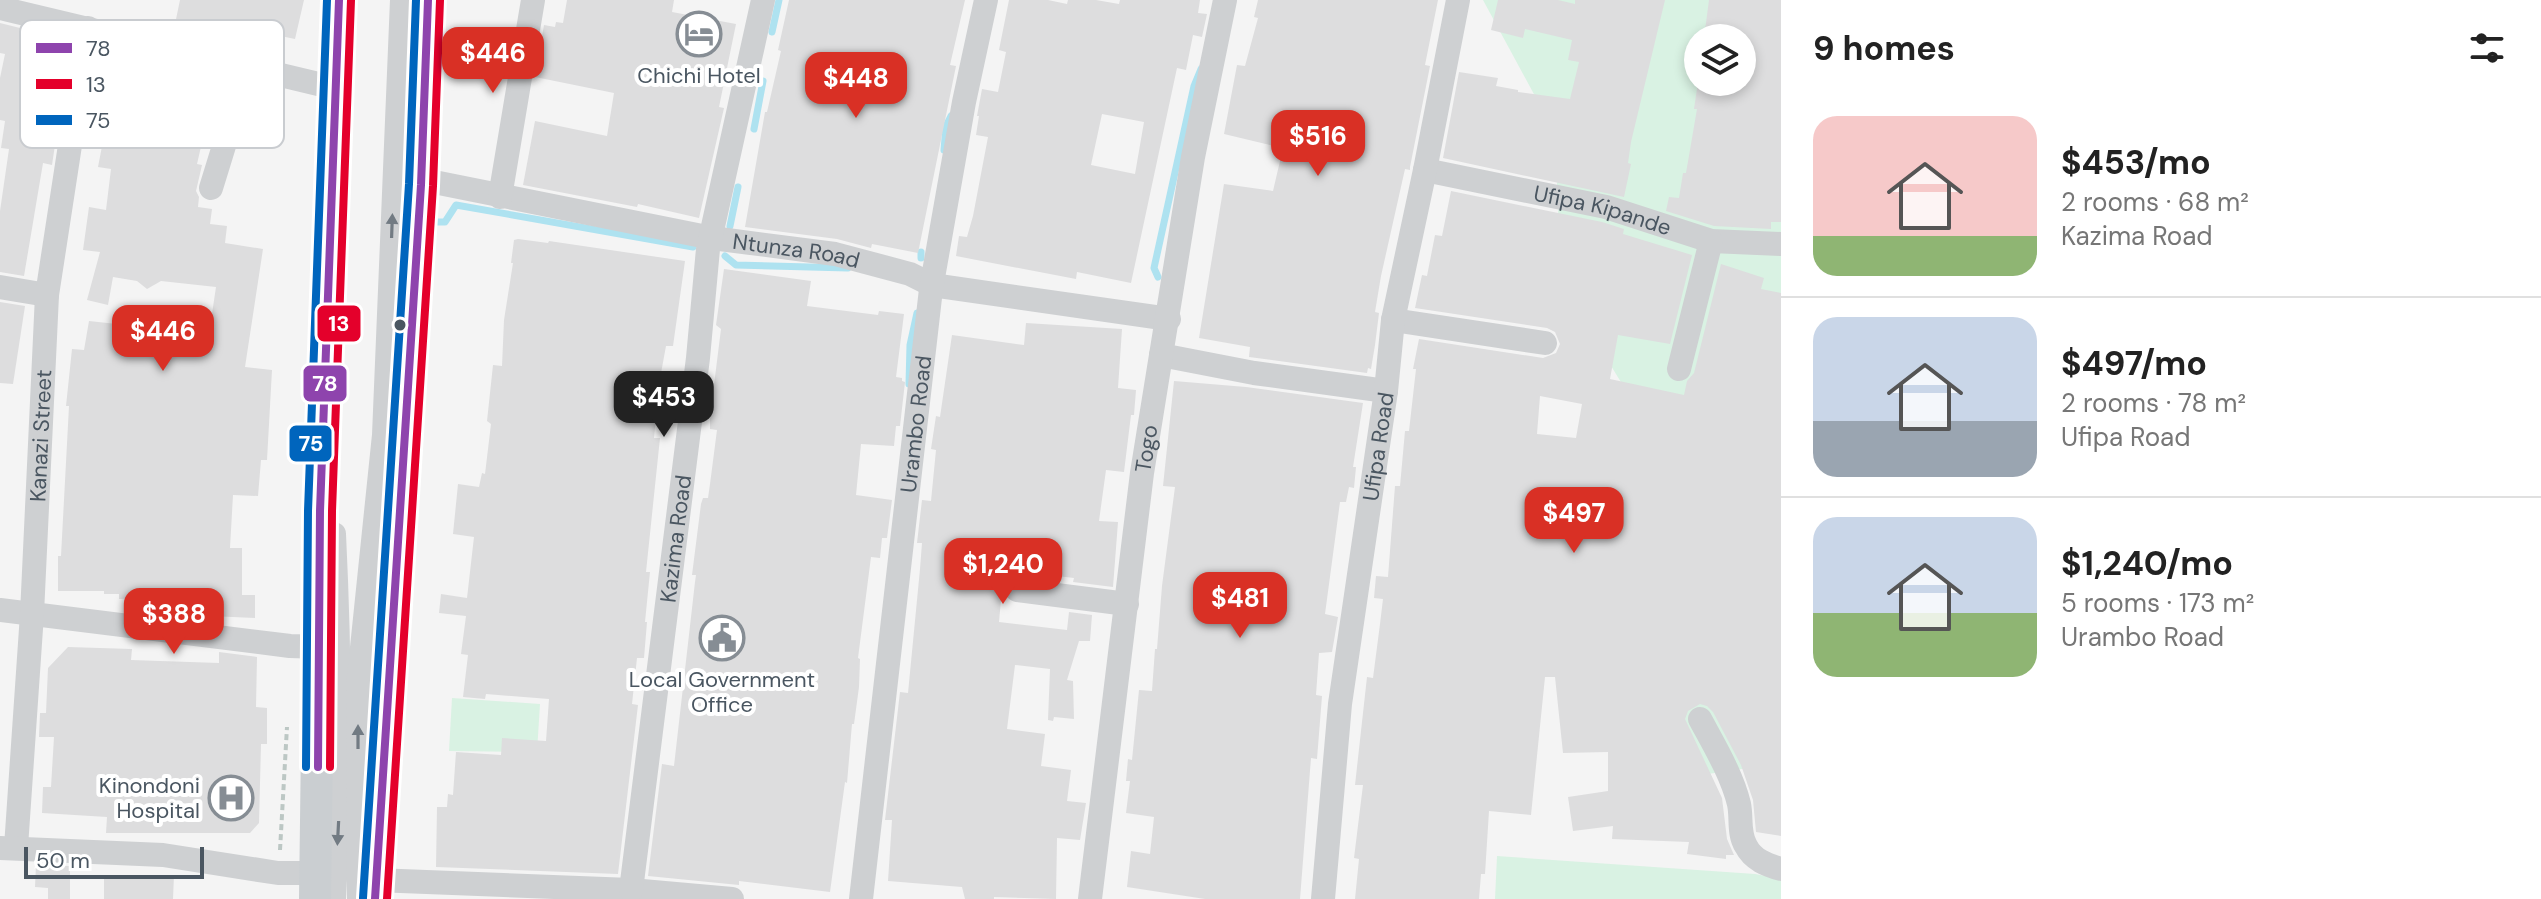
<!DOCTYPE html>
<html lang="en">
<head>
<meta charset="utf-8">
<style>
	:root { --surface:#fff; --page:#f2f2f2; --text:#222; --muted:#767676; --line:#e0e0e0; --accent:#d93025 }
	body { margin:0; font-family:"DM Sans",sans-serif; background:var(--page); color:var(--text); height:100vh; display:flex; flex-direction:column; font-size:30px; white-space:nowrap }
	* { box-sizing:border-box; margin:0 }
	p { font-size:26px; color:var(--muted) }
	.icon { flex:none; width:44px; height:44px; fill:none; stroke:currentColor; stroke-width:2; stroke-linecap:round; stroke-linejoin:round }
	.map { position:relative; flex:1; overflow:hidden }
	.drawer { display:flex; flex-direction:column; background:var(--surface); width:760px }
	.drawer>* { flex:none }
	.fabs { position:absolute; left:1684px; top:24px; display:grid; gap:16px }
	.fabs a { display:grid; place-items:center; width:72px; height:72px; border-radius:50%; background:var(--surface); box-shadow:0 4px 12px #0003; font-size:40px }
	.scale { position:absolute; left:24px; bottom:20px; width:180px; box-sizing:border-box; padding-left:8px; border:4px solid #4a5661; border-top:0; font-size:22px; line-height:28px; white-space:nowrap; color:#4a5661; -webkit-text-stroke:6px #fff; paint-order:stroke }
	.price { position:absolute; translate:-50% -68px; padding:0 18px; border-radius:16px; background:var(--accent); color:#fff; font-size:26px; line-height:52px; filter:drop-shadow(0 2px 4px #0008) }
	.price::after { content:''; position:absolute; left:50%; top:48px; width:24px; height:18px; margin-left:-12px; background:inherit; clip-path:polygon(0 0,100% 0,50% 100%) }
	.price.on { background:#222; color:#fff }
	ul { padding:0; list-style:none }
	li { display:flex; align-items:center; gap:24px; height:200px; padding:0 32px }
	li+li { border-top:2px solid var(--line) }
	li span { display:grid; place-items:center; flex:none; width:224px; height:160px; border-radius:24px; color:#555 }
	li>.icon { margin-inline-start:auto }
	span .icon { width:96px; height:96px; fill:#fffc; stroke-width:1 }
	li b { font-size:34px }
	h2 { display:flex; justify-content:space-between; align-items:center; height:96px; padding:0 32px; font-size:34px }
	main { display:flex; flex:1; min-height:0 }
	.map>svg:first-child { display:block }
	.green { fill:#d9f2e3; fill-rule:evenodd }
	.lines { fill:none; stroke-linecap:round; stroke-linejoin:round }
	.stream { stroke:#aee2f0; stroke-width:7 }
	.building { fill:#ddddde; fill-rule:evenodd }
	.path { stroke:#bcc7c4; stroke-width:4; stroke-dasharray:6 4; stroke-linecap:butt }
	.minor { stroke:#ced0d2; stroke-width:24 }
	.major { stroke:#caced1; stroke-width:32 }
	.bus-1-casing { stroke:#fff; stroke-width:14 }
	.bus-2-casing { stroke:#fff; stroke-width:14 }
	.bus-3-casing { stroke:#fff; stroke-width:14 }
	.bus-1 { stroke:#8e44ad; stroke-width:8 }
	.bus-2 { stroke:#e4002b; stroke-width:8 }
	.bus-3 { stroke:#0065bd; stroke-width:8 }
	.oneway { fill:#727b83 }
	.bus-dot { fill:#4a5661; stroke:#fff; stroke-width:3 }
	.labels { text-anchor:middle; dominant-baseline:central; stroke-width:8; stroke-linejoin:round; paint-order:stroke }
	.poi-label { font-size:22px; fill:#4a5661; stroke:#fff }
	.street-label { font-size:22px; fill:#4a5661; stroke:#fff }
	.key { fill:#fff; stroke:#c9ccd0; stroke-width:2 }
	.key-label { font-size:22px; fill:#4a5661 }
	.line-badge { stroke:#fff; stroke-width:3 }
	.badge-label { font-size:22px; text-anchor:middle; font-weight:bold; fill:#fff }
</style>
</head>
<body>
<main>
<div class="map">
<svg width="1781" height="899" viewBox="0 0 1781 899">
	<rect width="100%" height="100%" fill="#f4f4f4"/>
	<g class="green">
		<path d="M1483,0h298v753l-19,13 -61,9 -18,-43 -38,-310 -84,-139 -6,-150zM1698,38h44v44h-44z"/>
		<path d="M452,698l88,6 -3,48 -88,-1z"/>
		<path d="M1497,856l258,18 26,5v20h-286z"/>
	</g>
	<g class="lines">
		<g class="stream">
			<path d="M772,32l7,-32"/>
			<path d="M754,129l9,-48"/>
			<path d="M944,150l2,-24 5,-10"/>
			<path d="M430,222h15l11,-17 237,42"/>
			<path d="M730,226l8,-39"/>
			<path d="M725,256l11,9 112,3"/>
			<path d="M921,258v-6"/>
			<path d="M1158,277l-4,-9 40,-182 7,-17"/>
			<path d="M909,384l1,-39 7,-32"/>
		</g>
	</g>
	<g class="building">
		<path d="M180,0h124l-9,39 -43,-9 -1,7 -12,-2v3l-64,-14z"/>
		<path d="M567,0h107l-2,12 64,12 -17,83 5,1 -25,110 -61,-14 -1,3 -114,-22 12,-64 72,15 7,-43 -79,-16 9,-52 11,2 1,-5 7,1z"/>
		<path d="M789,0h176l-15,65 6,1 -38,187 -46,-9 -1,4 -34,-9 -92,-12 20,-115h2l14,-61 -3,-1z"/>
		<path d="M1009,0h39l19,4 1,-4h28l23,4 1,-4h80l-2,13 9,1 -5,23 -9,-2 -7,35 -9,-2 -46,215 -54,-11 -1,7 -120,-23 3,-20 8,1 6,-21 15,-79 -12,-2 3,-19h-2l5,-27 16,3 8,-40 -7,-2zM1102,114l42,8 -9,52 -44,-9z"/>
		<path d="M1258,0h180l-13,65 5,1 -20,101v3l-5,-1 -24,107 -6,36 4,1 -4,32 -4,24 -3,-1 -1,5 -118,-16 1,-10 -51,-9 25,-154 49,7 10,-43 -59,-14 13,-69 8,1 13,-48 -4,-1z"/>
		<path d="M1498,0h60l17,4v-4h90l-34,142 -3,21 3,1 -7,33 -181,-39 16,-86 39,6 -2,8 22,4v2l52,7 9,-37 -11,-2 4,-20 -47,-11 -2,9 -32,-8z"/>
		<path d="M1709,0h72v222h-10v7l-57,-3 -48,-15 3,-14 10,1 4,-25h3l11,-64h-3l4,-27h44v-44h-38z"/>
		<path d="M0,23l28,7 -2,6 44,8 -18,121 -9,-2 -19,113 -24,-4v-61l9,-62 -8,-1 4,-27 -5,-1v-42l5,-24 -5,-1z"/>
		<path d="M118,63l79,15 1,-7 31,7 -12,40 -9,-2 -11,48 5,1 -6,26 3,6 -1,10 14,2 -2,15 17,2 -2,17 38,6 -18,118 27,3 -5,90h-6l-3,36 -25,-1 -3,53h12v47h13v23l-113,-5 1,-15 -24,1v-5h-15v-3h-46v-35h3l8,-150h-3l6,-57 12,1 5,-29 120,13 7,-47 -55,-6 -14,8 -10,-8 -24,-4 -5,28 -21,-5 13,-48 -17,-2 6,-43 17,3 5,-41 -13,-2z"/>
		<path d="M1451,191l151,31 22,7 -1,5 69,21 -22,89 -52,-9 -8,44 74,16 3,-14 7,-8 27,-109 43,14 -3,11 20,4v543l-25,-4 -3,-32 -12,-35 -28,-53 -6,-6 -7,-2 -12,7 -3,8 37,79 5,41 7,16h-8v4l-39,-5 2,-12 -77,-3 1,-13 -40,5 -5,-34 40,-6v-39l-45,1 -8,-76h-10l-14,138 -42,-4 -4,63h-4l-2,25h-124l4,-40 -5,-1 9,-73h-8l12,-108 6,1 7,-54 3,-25 -9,-1 2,-22 12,1 7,-91h5l5,-55h4l7,-62h-3l6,-30 124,19 13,-5 4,-9 -5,-12 -8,-4 -132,-20 7,-33 5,1 8,-41 7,1zM1540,396l42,8 -6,34 -39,-4z"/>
		<path d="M518,239l30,4 1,-2 136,20 -12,85h-7l-7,38 -5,54h6l-14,134h4l-5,50h2l-3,36h-7l-5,46 6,1 -20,169 -182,-7 1,-60h10l1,-13 5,1 3,-43 45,3 1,-17 44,3 3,-42 -63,-5 -1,5 -22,-2 5,-42 -7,-1 5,-38 -27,-3 2,-19 26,4 7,-61 -21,-3 5,-50 21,3 3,-14 3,1 6,-50 -4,-3 6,-56 9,1 2,-46 9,-57h-2l3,-23z"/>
		<path d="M724,269l87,12 -4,25 71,9 1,-4 25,3 -8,63 6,1v3l3,1 -5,44h-4l-2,20 -33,-2 -5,51 36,5 -5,38h-5l-2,20 -9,-1 -13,101 2,1 -1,28 -5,37h-2l-5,59 -2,-1 -15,110 -91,-11v4l-91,-9 14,-112 12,2 21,-184 1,-7h-4l9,-71 2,-6h5l2,-14 7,-54 -7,-1v-12l11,-88 -5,-4z"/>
		<path d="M0,302l25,4 -12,78 -13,-1z"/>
		<path d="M1026,323l96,6 -4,59 18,2 -2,25h-3l-7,57 -18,-2 -7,51 19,1 -5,65 -40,-5 1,-4 -69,-8 -3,19 -3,33 68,8 2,-18 23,3 -2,26h-11l-12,39 6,1 1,38 -20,-2 -1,4 -5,-1 2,-51 -35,-4 -8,64 38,5 -4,32 30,4 -4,31 19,2 -6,37 -23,-2 -1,61 -62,-2v2h-29l-3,-12 -74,-6 4,-61h-7l15,-128 8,1 12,-124 2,-26h-5l5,-43 9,1 5,-51 -5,-1 5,-33 4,1 12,-82 72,10z"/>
		<path d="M1174,381l72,6 117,16 -10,64h3l-2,21 -5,-1 -3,15h-6l-15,112 13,3 -6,35 -13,1 -3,42 6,1 -5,63 -6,-1 -11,141h-95l-78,-12 4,-36 19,3 4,-37 -28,-4 4,-32h-4l2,-22 4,1 7,-70 13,1 3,-42h2l5,-63 13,-99 -12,-1z"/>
		<path d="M68,647l64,2 -1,11 88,3v-11l38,5 -1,50 11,1v36h-6l-2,79 -9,10h-144l1,-16 -65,-4 1,-26h8l3,-50h-15l1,-24h6l2,-45z"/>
		<path d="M36,865l34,1v33h-22v-11l-13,-1z"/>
		<path d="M140,875h34l-1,24h-69v-22l36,1z"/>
	</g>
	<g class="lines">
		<path class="path" d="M280,850l7,-123"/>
		<g class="minor">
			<path d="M0,8l335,80"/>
			<path id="s1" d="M1425,170l181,37 105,34 70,3"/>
			<path id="s2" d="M421,185l13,-3 278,56 123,16 75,20 22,11 237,34"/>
			<path d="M211,188l37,-120"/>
			<path d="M500,197l33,-197"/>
			<path d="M0,287l47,8"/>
			<path d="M1393,320l152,23"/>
			<path d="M1161,355l93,18 132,18"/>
			<path d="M1679,369l32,-128"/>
			<path d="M334,534c6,122 7,243 0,365"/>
			<path d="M1017,590l110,14"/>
			<path d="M0,610l290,36 30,1"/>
			<path d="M1700,719c14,26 32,56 39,85 3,14 -1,29 7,42 7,14 21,19 35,23"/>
			<path id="s3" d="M16,847l16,-233 15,-319 41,-267"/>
			<path d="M0,848l163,7 115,18h38"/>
			<path d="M375,880l256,10 101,9"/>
			<path id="s4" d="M631,890l67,-532 10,-109 55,-249"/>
			<path d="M359,899l-1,-213 26,-251 18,-435"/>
			<path id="s5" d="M861,899l70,-610 33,-187 22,-102"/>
			<path id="s6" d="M1090,899l52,-426 51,-316 32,-157"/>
			<path id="s7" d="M1323,899l17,-195 46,-313 7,-71 32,-150 33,-170"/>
		</g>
		<g class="major">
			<path d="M315,899l5,-388 19,-511"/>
			<path d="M375,899l46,-714 7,-185"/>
		</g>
		<g class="bus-1-casing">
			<g id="bus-1">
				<path d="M318,767l2,-256 19,-511"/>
				<path d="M375,899l46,-714 7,-185"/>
			</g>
		</g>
		<g class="bus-2-casing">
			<g id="bus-2">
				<path d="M330,767l2,-256 19,-511"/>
				<path d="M387,899l46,-713 7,-186"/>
			</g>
		</g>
		<g class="bus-3-casing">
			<g id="bus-3">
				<path d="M306,767l2,-256 19,-511"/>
				<path d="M363,898l46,-714 7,-184"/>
			</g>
		</g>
		<use href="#bus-1" class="bus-1"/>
		<use href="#bus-2" class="bus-2"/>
		<use href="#bus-3" class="bus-3"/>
	</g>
	<defs><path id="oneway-solid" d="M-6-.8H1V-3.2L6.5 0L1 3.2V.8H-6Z" transform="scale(2)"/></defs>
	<g class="oneway">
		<use href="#oneway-solid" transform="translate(392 226) rotate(-88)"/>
		<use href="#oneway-solid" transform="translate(358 737) rotate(-90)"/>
		<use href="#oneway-solid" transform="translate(338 833) rotate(93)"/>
	</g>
	<defs>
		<g id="hotel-ring" transform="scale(2.3)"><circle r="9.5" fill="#fff" stroke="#868d94" stroke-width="1.5"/><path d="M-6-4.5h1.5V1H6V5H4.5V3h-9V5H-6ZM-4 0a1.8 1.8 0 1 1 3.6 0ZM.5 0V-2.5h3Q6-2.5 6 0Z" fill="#868d94"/></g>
		<g id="civic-ring" transform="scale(2.3)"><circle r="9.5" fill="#fff" stroke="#868d94" stroke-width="1.5"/><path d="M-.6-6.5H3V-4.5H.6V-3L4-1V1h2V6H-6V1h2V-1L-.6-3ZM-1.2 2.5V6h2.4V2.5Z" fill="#868d94"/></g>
		<g id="hospital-ring" transform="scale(2.3)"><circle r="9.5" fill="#fff" stroke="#868d94" stroke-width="1.5"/><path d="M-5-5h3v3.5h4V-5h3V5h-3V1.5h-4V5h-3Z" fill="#868d94"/></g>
	</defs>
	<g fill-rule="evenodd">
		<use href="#hotel-ring" x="699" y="34"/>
		<use href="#civic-ring" x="722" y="638"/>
		<use href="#hospital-ring" x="231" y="798"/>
	</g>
	<circle class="bus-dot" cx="400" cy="325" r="7"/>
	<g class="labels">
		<g class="poi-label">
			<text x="699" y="75">Chichi Hotel</text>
			<text x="722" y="679">Local Government<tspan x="722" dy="25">Office</tspan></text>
			<text x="200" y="785" text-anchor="end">Kinondoni<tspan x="200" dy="25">Hospital</tspan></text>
		</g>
		<g class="street-label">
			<text stroke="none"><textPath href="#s1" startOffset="182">Ufipa Kipande</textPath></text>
			<text stroke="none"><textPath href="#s2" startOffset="382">Ntunza Road</textPath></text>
			<text stroke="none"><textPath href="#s5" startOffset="478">Urambo Road</textPath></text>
			<text stroke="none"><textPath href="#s3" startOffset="412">Kanazi Street</textPath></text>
			<text stroke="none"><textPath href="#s7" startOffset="456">Ufipa Road</textPath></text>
			<text stroke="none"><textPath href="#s6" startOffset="454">Togo</textPath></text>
			<text stroke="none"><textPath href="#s4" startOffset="354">Kazima Road</textPath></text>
		</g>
	</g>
	<rect x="20" y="20" width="264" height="128" rx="12" class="key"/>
	<rect x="36" y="43" width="36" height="10" fill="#8e44ad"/>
	<rect x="36" y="79" width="36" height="10" fill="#e4002b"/>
	<rect x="36" y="115" width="36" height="10" fill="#0065bd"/>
	<g class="key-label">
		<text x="86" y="56">78</text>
		<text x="86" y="92">13</text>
		<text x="86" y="128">75</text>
	</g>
	<g class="line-badge">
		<rect x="316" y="304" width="46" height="39" rx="8" fill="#e4002b"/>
		<rect x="302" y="364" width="46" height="39" rx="8" fill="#8e44ad"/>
		<rect x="288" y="424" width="45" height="39" rx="8" fill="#0065bd"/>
	</g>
	<g class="badge-label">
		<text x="339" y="331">13</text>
		<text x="325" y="391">78</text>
		<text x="311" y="451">75</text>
	</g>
</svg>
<div class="fabs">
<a><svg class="icon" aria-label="layers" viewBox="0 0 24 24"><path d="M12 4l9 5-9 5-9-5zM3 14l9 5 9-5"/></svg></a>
</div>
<div class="scale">50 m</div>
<b class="price" style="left:493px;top:95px">$446</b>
<b class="price" style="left:856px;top:120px">$448</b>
<b class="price" style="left:1318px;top:178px">$516</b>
<b class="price" style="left:163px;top:373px">$446</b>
<b class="price on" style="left:664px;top:439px">$453</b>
<b class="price" style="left:1574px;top:555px">$497</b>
<b class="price" style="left:1003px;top:606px">$1,240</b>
<b class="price" style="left:1240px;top:640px">$481</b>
<b class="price" style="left:174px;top:656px">$388</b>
</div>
<section class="drawer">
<h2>9 homes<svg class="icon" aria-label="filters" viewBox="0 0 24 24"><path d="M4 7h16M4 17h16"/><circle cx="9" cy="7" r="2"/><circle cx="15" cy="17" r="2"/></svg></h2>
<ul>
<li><span style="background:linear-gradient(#f6c9c9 75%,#8fb573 0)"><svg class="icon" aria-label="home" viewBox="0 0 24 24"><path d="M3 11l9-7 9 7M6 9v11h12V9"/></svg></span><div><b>$453/mo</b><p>2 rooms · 68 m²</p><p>Kazima Road</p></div></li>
<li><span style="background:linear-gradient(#c9d6e8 65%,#9aa5b1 0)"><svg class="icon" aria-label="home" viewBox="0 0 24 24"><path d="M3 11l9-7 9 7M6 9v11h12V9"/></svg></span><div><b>$497/mo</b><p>2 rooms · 78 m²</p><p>Ufipa Road</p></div></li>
<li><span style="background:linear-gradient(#c9d6e8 60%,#8fb573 0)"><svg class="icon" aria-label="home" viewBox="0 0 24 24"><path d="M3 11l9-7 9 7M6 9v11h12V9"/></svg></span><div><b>$1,240/mo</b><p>5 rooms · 173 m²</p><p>Urambo Road</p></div></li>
</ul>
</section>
</main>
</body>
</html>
